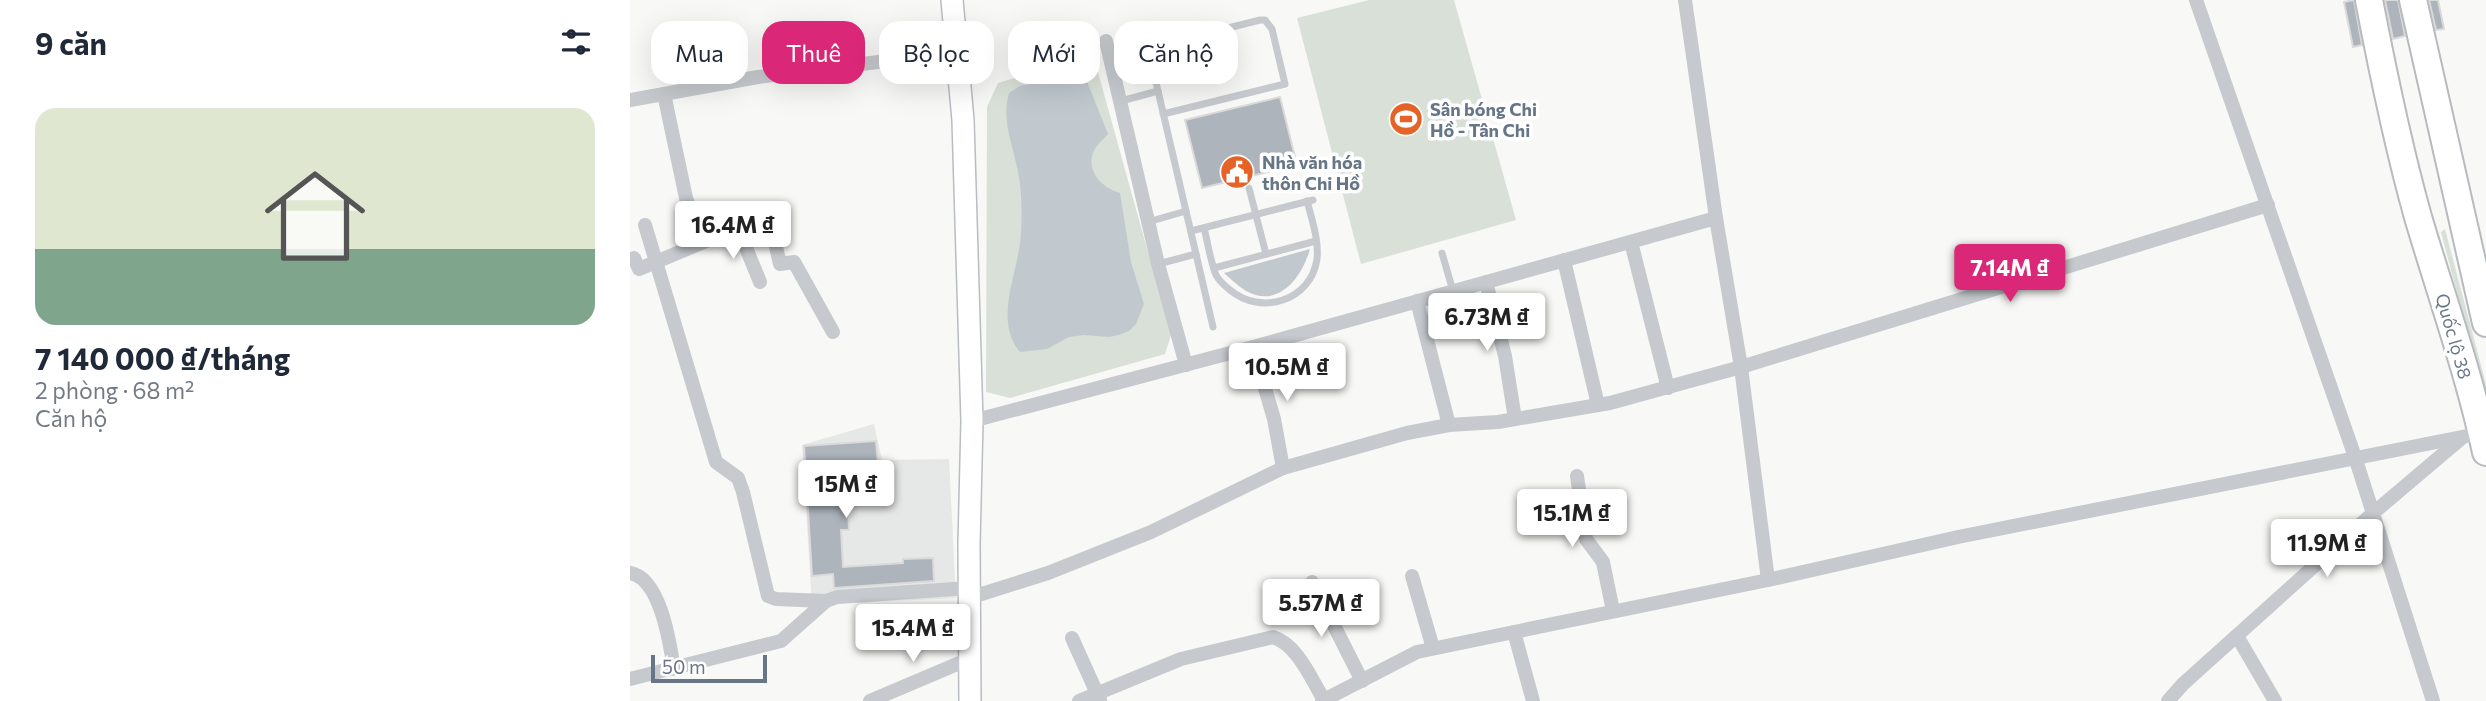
<!DOCTYPE html>
<html lang="vi">
<head>
<meta charset="utf-8">
<style>
	:root { --surface:#fff; --page:#f2f2f3; --text:#1f2937; --muted:#747a83; --accent:#db2777 }
	body { margin:0; font-family:Commissioner,sans-serif; background:var(--page); color:var(--text); height:100vh; display:flex; flex-direction:column; font-size:26px; white-space:nowrap }
	* { box-sizing:border-box; margin:0 }
	p { font-size:23px; color:var(--muted) }
	.icon { flex:none; width:38px; height:38px; fill:none; stroke:currentColor; stroke-width:2; stroke-linecap:round; stroke-linejoin:round }
	.map { position:relative; flex:1; overflow:hidden }
	.details { display:flex; flex-direction:column; background:var(--surface); width:630px }
	.details>* { flex:none }
	.hud { position:absolute; left:21px; top:21px; width:665px; height:63px; display:flex; gap:14px }
	.scale { position:absolute; left:21px; bottom:18px; width:116px; box-sizing:border-box; padding-left:7px; border:4px solid #677687; border-top:0; font-size:19px; line-height:24px; white-space:nowrap; color:#677687; -webkit-text-stroke:5px #fff; paint-order:stroke }
	.price { position:absolute; translate:-50% -60px; padding:0 16px; border-radius:7px; background:#fff; color:#222; font-size:23px; line-height:46px; filter:drop-shadow(0 2px 4px #0008) }
	.price::after { content:''; position:absolute; left:50%; top:42px; width:21px; height:16px; margin-left:-10px; background:inherit; clip-path:polygon(0 0,100% 0,50% 100%) }
	.price.on { background:var(--accent); color:#fff }
	ul { padding:0; list-style:none }
	li { display:grid; align-content:center; gap:14px; height:371px; padding:0 35px }
	li span { display:grid; place-items:center; height:217px; border-radius:21px; color:#555 }
	li>.icon { margin-inline-start:auto }
	span .icon { width:126px; height:126px; fill:#fffc; stroke-width:1 }
	li b { font-size:30px }
	h2 { display:flex; justify-content:space-between; align-items:center; height:84px; padding:0 35px; font-size:30px }
	.tag { padding:0 24px; border-radius:21px; background:var(--surface); box-shadow:0 7px 28px #0002; font-size:24px; line-height:63px }
	.tag.on { background:var(--accent); color:#fff }
	main { display:flex; flex:1; min-height:0 }
	.map>svg:first-child { display:block }
	.built { fill:#e6e7e7 }
	.green { fill:#d9e0d7 }
	.water { fill:#c1c9cf }
	.building { fill:#adb4bb; stroke:#dadad8; stroke-width:2 }
	.lines { fill:none; stroke-linecap:round; stroke-linejoin:round }
	.secondary-casing { stroke:#b8bdc2; stroke-width:24 }
	.highway-casing { stroke:#b7babe; stroke-width:30 }
	.lane { stroke:#c6c9cd; stroke-width:7 }
	.street { stroke:#c6c9cd; stroke-width:14 }
	.secondary { stroke:#fff; stroke-width:21 }
	.highway { stroke:#fff; stroke-width:26 }
	.labels { text-anchor:middle; dominant-baseline:central; stroke-width:7; stroke-linejoin:round; paint-order:stroke }
	.poi-label { font-size:18px; font-weight:bold; fill:#677687; stroke:#fff; text-anchor:start }
	.street-label { font-size:18px; fill:#677687; stroke:#fff }
</style>
</head>
<body>
<main>
<section class="details">
<h2>9 căn<svg class="icon" aria-label="filters" viewBox="0 0 24 24"><path d="M4 7h16M4 17h16"/><circle cx="9" cy="7" r="2"/><circle cx="15" cy="17" r="2"/></svg></h2>
<ul>
<li><span style="background:linear-gradient(#dfe7d0 65%,#7fa58c 0)"><svg class="icon" aria-label="home" viewBox="0 0 24 24"><path d="M3 11l9-7 9 7M6 9v11h12V9"/></svg></span><div><b>7 140 000 ₫/tháng</b><p>2 phòng · 68 m²</p><p>Căn hộ</p></div></li>
</ul>
</section>
<div class="map">
<svg width="1856" height="701" viewBox="0 0 1856 701">
	<rect width="100%" height="100%" fill="#f8f8f6"/>
	<path class="built" d="M244,424l8,36 67,-1 7,139 -144,7 -10,-160z"/>
	<g class="green">
		<path d="M739,0h85l62,220 -155,44 -64,-246z"/>
		<path d="M464,58l77,277 -6,19 -155,44 -24,-6 1,-285 11,-24 79,-24z"/>
		<path d="M1815,229l41,155v19l-45,-171z"/>
	</g>
	<g class="water">
		<path d="M444,74h5l7,5 22,55c-5,6 -13,12 -15,19 -7,19 10,35 27,40l11,69 13,42 -8,20 -7,7 -10,4 -10,2 -25,-2 -15,2 -22,12 -27,3c-28,-33 0,-82 1,-120 1,-20 1,-40 -3,-60 -5,-27 -17,-52 -9,-79l11,-7z"/>
		<path d="M680,249c-8,28 -31,60 -64,42 -8,-5 -15,-12 -22,-18z"/>
	</g>
	<g class="building">
		<path d="M1724,0l8,45 -9,2 -9,-45z"/>
		<path d="M1755,0h13l7,36 -12,3z"/>
		<path d="M1799,0h9l6,29 -8,1z"/>
		<path d="M650,97l17,68 -95,23 -17,-68z"/>
		<path d="M246,441l2,24 -40,2 3,40h7l1,23h-8l2,37 60,-4v-4l30,-1 1,23 -100,7 -1,-14 -21,2 -8,-130z"/>
	</g>
	<g class="lines">
		<g class="secondary-casing">
			<path id="secondary" d="M322,0l11,120 9,301 -3,123 1,157"/>
		</g>
		<g class="highway-casing">
			<g id="highway">
				<path d="M1739,0c14,73 29,146 49,217 23,78 51,156 68,235"/>
				<path d="M1783,0l73,323"/>
			</g>
		</g>
		<g class="lane">
			<path d="M528,91l-10,-43 112,-28h5l7,9 13,55 -122,30"/>
			<path d="M491,101l37,-10 55,236"/>
			<path d="M619,188l17,66"/>
			<path d="M518,222l38,-11"/>
			<path d="M574,228c4,15 6,32 12,47 3,6 9,11 14,15 31,26 81,11 87,-31 2,-19 -5,-39 -10,-58"/>
			<path d="M561,231l122,-31"/>
			<path d="M812,253l11,38"/>
			<path d="M528,264l38,-10"/>
			<path d="M584,268l102,-27"/>
		</g>
		<g class="street">
			<path d="M1055,0l31,218 25,149 527,-162"/>
			<path d="M1566,0l159,457 78,244"/>
			<path d="M476,41l52,223 28,101"/>
			<path d="M34,94l22,104 17,44"/>
			<path d="M0,100l128,-23 200,-25"/>
			<path d="M15,225l71,237 22,16 5,14 25,104 8,3 50,2"/>
			<path d="M108,228l22,54"/>
			<path d="M1001,242l37,146"/>
			<path d="M4,258l5,11 103,-43 28,-5 10,43 14,-2 39,70"/>
			<path d="M934,260l34,145"/>
			<path d="M856,282l19,74 10,63"/>
			<path d="M787,301l32,124"/>
			<path d="M623,347l21,72 9,49"/>
			<path d="M342,421l281,-74 463,-129"/>
			<path d="M947,476l9,63 17,23 10,49"/>
			<path d="M0,573c31,5 40,72 44,96"/>
			<path d="M782,576l21,72"/>
			<path d="M682,582l50,99"/>
			<path d="M339,598l79,-25 103,-41 132,-64 124,-35 42,-8 49,-3 112,-19 131,-36 27,213 190,-43 524,-104"/>
			<path d="M1607,636l38,65"/>
			<path d="M442,638l28,62"/>
			<path d="M0,679l151,-38 45,-40 11,-4 132,-9"/>
			<path d="M240,701l99,-42"/>
			<path d="M449,701l102,-42 92,-22c25,8 38,42 51,63"/>
			<path d="M692,701l95,-49 97,-20"/>
			<path d="M903,701l-19,-69 254,-52"/>
			<path d="M1538,701l15,-17 189,-170 91,-77"/>
		</g>
		<use href="#secondary" class="secondary"/>
		<use href="#highway" class="highway"/>
	</g>
	<defs>
		<g id="stadium-disc" transform="scale(1.75)"><circle r="9.5" fill="#e66328" stroke="#fff"/><path d="M0-5a6.5 5 0 1 0 0 10a6.5 5 0 1 0 0-10ZM-3.5-1.8h7v3.6h-7Z" fill="#fff"/></g>
		<g id="civic-disc" transform="scale(1.75)"><circle r="9.5" fill="#e66328" stroke="#fff"/><path d="M-.6-6.5H3V-4.5H.6V-3L4-1V1h2V6H-6V1h2V-1L-.6-3ZM-1.2 2.5V6h2.4V2.5Z" fill="#fff"/></g>
	</defs>
	<g fill-rule="evenodd">
		<use href="#stadium-disc" x="776" y="119"/>
		<use href="#civic-disc" x="607" y="172"/>
	</g>
	<g class="labels">
		<g class="poi-label">
			<text x="800" y="109">Sân bóng Chi<tspan x="800" dy="21">Hồ - Tân Chi</tspan></text>
			<text x="632" y="162">Nhà văn hóa<tspan x="632" dy="21">thôn Chi Hồ</tspan></text>
		</g>
		<g class="street-label">
			<text transform="translate(1824 336) rotate(74)">Quốc lộ 38</text>
		</g>
	</g>
</svg>
<div class="scale">50 m</div>
<b class="price" style="left:103px;top:261px">16.4M ₫</b>
<b class="price on" style="left:1380px;top:304px">7.14M ₫</b>
<b class="price" style="left:857px;top:353px">6.73M ₫</b>
<b class="price" style="left:657px;top:403px">10.5M ₫</b>
<b class="price" style="left:216px;top:520px">15M ₫</b>
<b class="price" style="left:942px;top:549px">15.1M ₫</b>
<b class="price" style="left:1697px;top:579px">11.9M ₫</b>
<b class="price" style="left:691px;top:639px">5.57M ₫</b>
<b class="price" style="left:283px;top:664px">15.4M ₫</b>
<div class="hud">
<a class="tag">Mua</a>
<a class="tag on">Thuê</a>
<a class="tag">Bộ lọc</a>
<a class="tag">Mới</a>
<a class="tag">Căn hộ</a>
</div>
</div>
</main>
</body>
</html>
